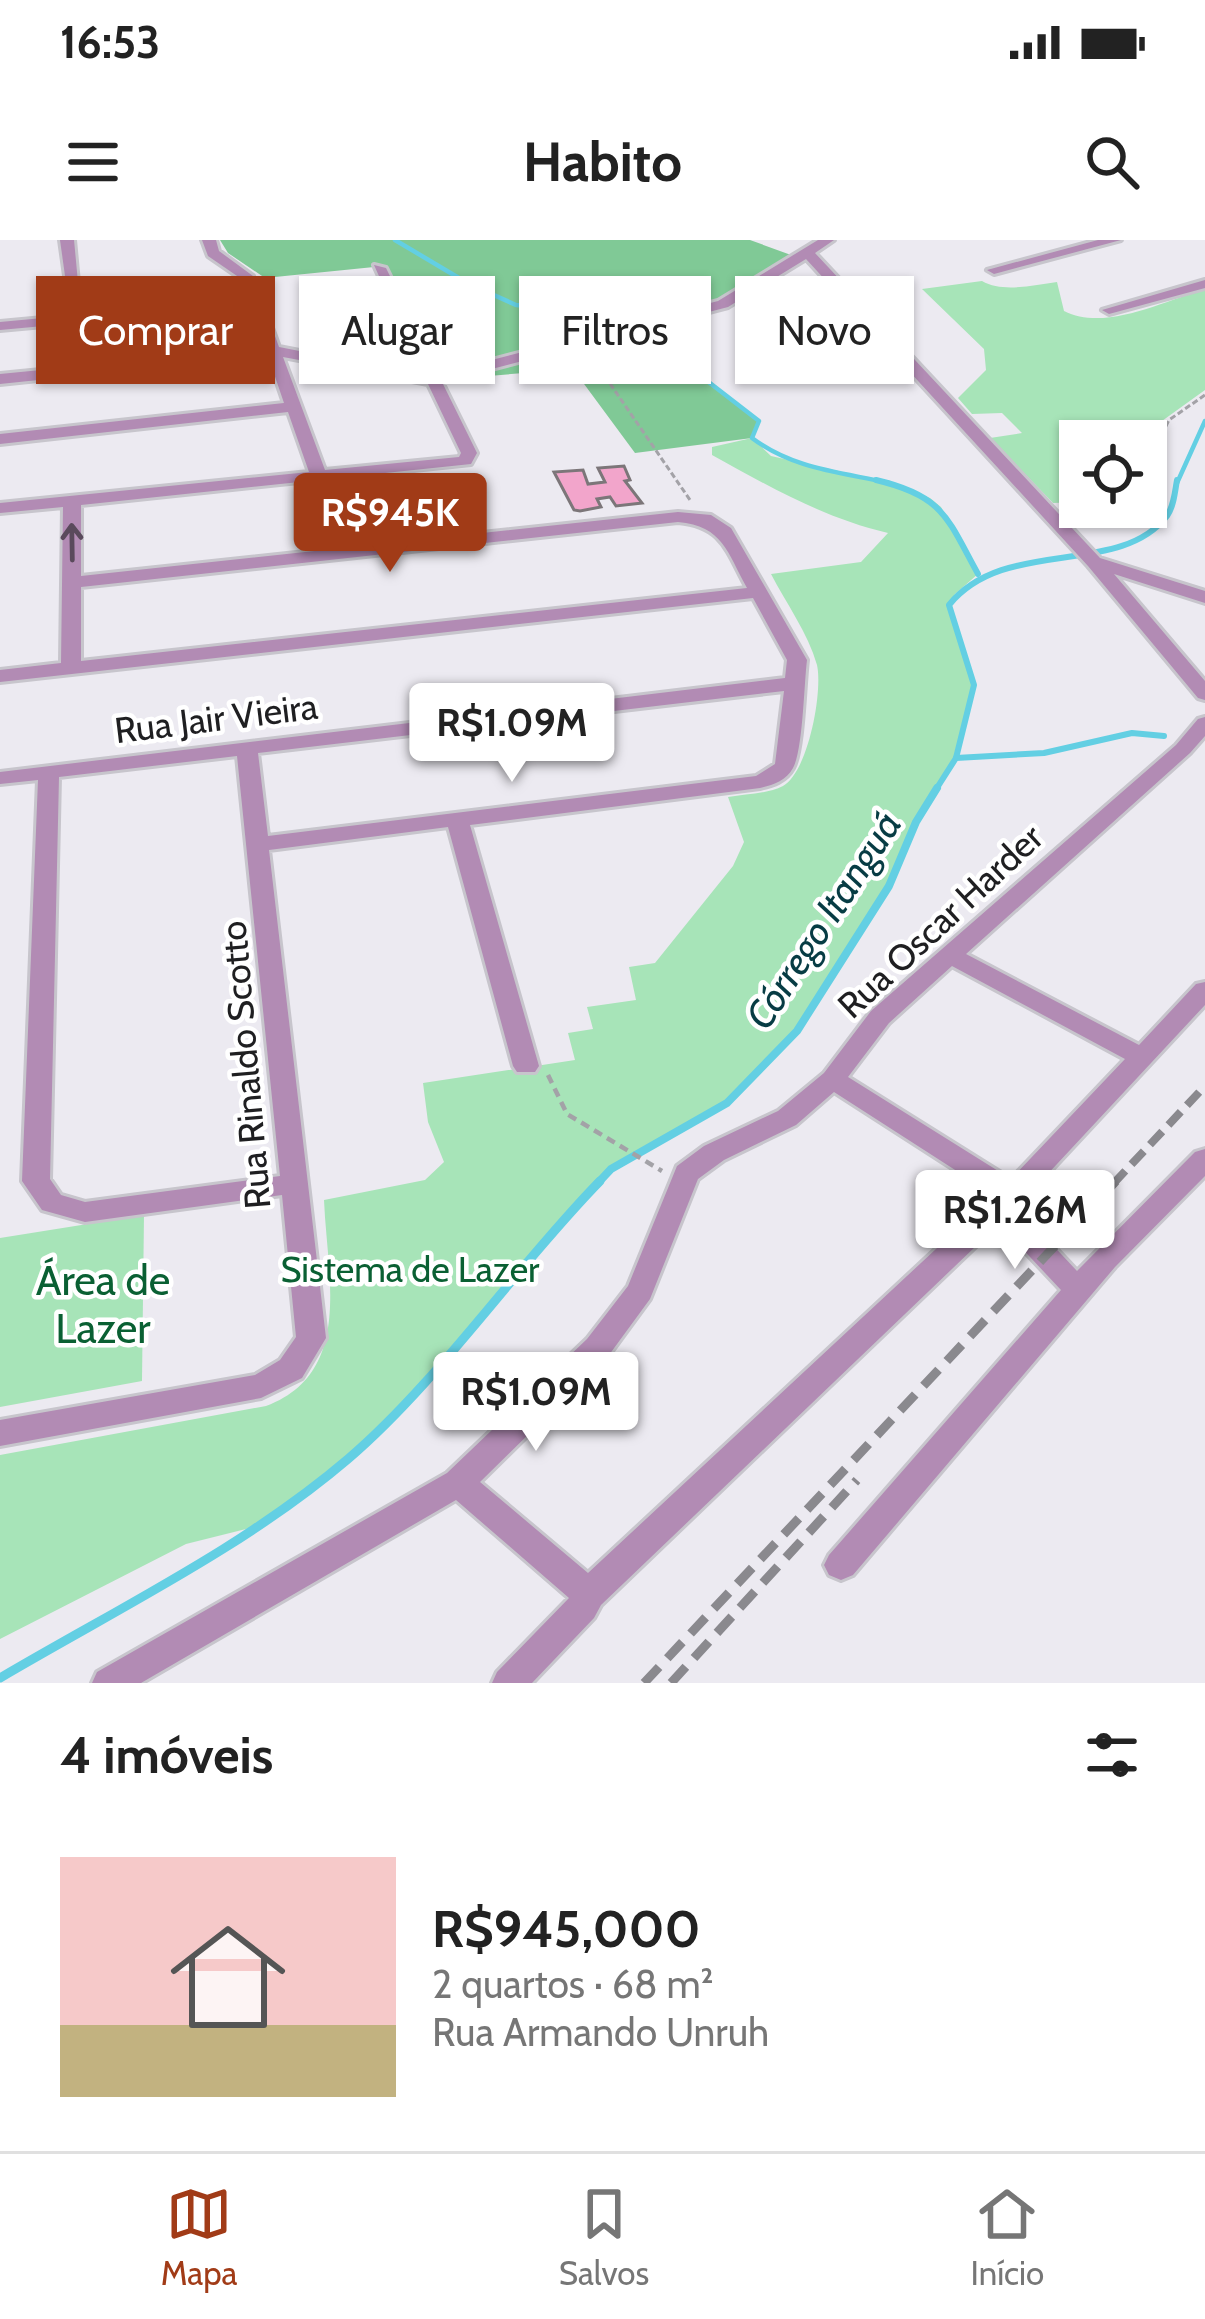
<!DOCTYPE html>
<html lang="pt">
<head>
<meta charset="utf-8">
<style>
	:root { --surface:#fff; --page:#f2f2f2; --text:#222; --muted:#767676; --line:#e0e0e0; --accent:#a13b17 }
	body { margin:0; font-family:Cabin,sans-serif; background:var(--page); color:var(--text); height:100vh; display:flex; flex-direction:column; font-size:45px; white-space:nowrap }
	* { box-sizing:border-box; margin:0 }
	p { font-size:39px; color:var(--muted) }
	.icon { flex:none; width:66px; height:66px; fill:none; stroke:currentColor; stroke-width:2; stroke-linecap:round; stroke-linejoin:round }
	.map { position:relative; height:1443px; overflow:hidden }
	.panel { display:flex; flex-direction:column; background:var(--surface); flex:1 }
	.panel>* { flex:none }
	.top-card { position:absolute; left:36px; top:36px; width:1134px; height:108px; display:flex; gap:24px }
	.fabs { position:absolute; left:1059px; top:180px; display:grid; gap:24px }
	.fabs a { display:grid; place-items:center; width:108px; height:108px; border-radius:0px; background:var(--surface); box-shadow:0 3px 9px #0004; font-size:60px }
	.price { position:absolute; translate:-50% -102px; padding:0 27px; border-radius:12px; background:#fff; color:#222; font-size:39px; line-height:78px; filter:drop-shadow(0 3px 6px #0008) }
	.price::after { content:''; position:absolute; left:50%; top:72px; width:36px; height:27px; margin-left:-18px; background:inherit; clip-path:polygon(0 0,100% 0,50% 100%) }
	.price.current { background:var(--accent); color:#fff }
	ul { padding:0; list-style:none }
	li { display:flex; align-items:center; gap:36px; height:300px; padding:0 60px }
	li+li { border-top:3px solid var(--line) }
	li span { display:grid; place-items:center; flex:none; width:336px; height:240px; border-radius:0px; color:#555 }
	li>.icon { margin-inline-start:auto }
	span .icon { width:144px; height:144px; fill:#fffc; stroke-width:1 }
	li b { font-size:51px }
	h2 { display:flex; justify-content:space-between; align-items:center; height:144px; padding:0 60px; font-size:51px }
	.pill { padding:0 42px; border-radius:0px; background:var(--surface); box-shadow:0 3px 9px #0004; font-size:42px; line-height:108px }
	.pill.current { background:var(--accent); color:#fff }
	.status { display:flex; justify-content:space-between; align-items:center; height:84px; padding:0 60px; background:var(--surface); direction:ltr }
	.status svg { height:33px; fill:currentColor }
	header { display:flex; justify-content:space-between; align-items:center; height:156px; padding:0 60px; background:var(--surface); font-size:54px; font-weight:800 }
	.tabs { display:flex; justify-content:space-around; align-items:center; height:168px; border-top:3px solid var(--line); background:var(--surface); font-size:33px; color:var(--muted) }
	.tabs a { display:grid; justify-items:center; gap:6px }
	.tabs .current { color:var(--accent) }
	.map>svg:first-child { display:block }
	.green { fill:#a7e4b8 }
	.forest { fill:#80c996 }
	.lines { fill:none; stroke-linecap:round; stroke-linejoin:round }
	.stream-far3 { stroke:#63cfe3; stroke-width:4.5 }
	.stream-far2 { stroke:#63cfe3; stroke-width:6 }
	.stream-far1 { stroke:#63cfe3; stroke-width:8 }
	.stream { stroke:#63cfe3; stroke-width:9 }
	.building { fill:#f2a5cb; stroke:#7c7679; stroke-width:3 }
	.minor-casing { stroke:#c7c5cc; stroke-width:6 }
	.path-far1 { stroke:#a3a2a7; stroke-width:3; stroke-dasharray:6 3; stroke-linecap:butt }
	.path { stroke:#a3a2a7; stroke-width:4.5; stroke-dasharray:9 6; stroke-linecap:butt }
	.minor { fill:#b28bb4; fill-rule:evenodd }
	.rail-far1 { stroke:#8a898e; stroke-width:8; stroke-dasharray:18 9; stroke-linecap:butt }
	.rail { stroke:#8a898e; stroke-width:9; stroke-dasharray:22 12; stroke-linecap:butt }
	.oneway { stroke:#5a4a5c }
	.labels { text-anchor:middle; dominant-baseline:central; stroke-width:9; stroke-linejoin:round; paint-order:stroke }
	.street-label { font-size:36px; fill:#1f1f21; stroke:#fff }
	.park-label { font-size:36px; fill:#0a6033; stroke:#fff }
	.water-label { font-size:39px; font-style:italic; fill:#073c44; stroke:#fff }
	.near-park-label { font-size:42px; fill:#0a6033; stroke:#fff }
</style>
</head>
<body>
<div class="status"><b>16:53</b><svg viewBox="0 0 49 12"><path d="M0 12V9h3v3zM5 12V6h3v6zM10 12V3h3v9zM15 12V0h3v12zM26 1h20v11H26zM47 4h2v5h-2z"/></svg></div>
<header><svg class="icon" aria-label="menu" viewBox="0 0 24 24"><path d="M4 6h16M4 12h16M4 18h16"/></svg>Habito<svg class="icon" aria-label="search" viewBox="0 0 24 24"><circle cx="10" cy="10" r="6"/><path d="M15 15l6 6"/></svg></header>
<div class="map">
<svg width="1205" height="1443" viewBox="0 0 1205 1443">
	<rect width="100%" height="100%" fill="#eceaf1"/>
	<g class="green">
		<path d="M982,41c21,12 51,4 75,1l7,29c41,21 100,-10 141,-22v101l-50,36 -9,15h-66v61l-27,1 -63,-65 32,-5 -20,-20 -30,1 -14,-16 28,-28 -2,-21 -62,-60z"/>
		<path d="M752,198l19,18 121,27 38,15 11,9 37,67 -23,20 -6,11 25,80 -18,73 -40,64 -27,64 -92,145 -70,72 -116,66 -65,67 -149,175 -49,48 -90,67 -72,18 -186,95v-184l266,-49c88,-33 61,-130 58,-206l101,-20 19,-18 -16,-40 -5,-39 152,-23 -7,-27 25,-4 -6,-22 49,-7 -7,-33 26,-4 78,-97 11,-24 -16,-45c18,-3 39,-3 55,-11 25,-14 40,-94 34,-121 -9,-32 -31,-62 -46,-91l90,-12 27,-29c-64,-15 -118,-46 -176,-78v-8z"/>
		<path d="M144,975l-2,166 -142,26v-169z"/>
	</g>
	<g class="forest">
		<path d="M220,0h530l41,15 -66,42 -104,32 -171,40 -14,-8 -52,-95 -119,12 -37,-25z"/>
		<path d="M632,96l74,44 53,41 -7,17 -117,15 -62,-84 -121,10z"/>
	</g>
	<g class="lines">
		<g class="stream-far3">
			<path d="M395,0l74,44 47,21 80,8 110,67 53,41 -7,17c41,31 88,34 137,45"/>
			<path d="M1177,243l28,-62"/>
		</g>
		<g class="stream-far2">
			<path d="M876,240c68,16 71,38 102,94"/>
			<path d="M956,518l88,-5 88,-20 32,3"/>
			<path d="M935,551l21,-33 18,-73 -25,-80c56,-69 170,-27 218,-89 7,-10 8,-25 10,-36"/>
		</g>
		<path class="stream-far1" d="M597,944l14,-15 116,-66 70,-72 92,-145 27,-64 21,-34"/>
		<path class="stream" d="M0,1438c117,-69 245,-131 348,-219 90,-77 167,-191 252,-278"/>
	</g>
	<path class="building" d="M624,226l6,14 -5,1 17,22 -26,3 -6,-9 -13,2 4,8 -21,4 -6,-1 -20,-38 29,-2 5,14 17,-2 -7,-14z"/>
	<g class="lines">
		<g class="minor-casing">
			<g id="minor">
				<path d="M60,0h14l5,53 -12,-3z"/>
				<path d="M202,0h14l3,11 34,25 26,71 138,27h6l-49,-109 12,3 52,106 280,-73 100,-61h16l-19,13 285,305 105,33v12l-91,-29 91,107v19l-7,-2 -110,-132 -282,-307 -78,48 -286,75 35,71 -6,11 -390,41v71l597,-64 33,3 20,13 76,132c-3,23 -4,90 -14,108 -7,13 -20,17 -33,20l-290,37 69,241 -4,6h-18l-4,-6 -65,-239 -179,23 57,488 -24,40 -41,20 -261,48v-26l255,-45 25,-15 16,-23 -14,-142 -197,27 -43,-12 -20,-29 16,-401 -38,4v-12l785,-94 2,-18 -34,-62 -753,84v-12l61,-7 2,-156 -63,6v-10l309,-31 -21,-60 -288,32v-10l284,-31 -16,-47 -268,28v-10l265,-26 -15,-41 -250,23v-8l247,-23 -7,-21 -32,-22zM283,117l145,27 33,69 -2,4 -134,13zM678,282c45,4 49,30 69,66l-666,73v-74zM784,451l-9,73 -19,12 -488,60 -10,-83zM237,516l43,420 -195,26 -24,-7 -11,-16 9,-402z"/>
				<path d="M1098,0h23l-127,34 -7,-4z"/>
				<path d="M1205,40v8l-96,26 -7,-4z"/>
				<path d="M1205,477v19l-15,17 -224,201 173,91 57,-61 9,-2v23l-188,202 60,64 118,-119 10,-3v27l-90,91 -262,308 -12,5 -12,-5 -5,-10 5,-10 232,-265 -62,-66 -398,381 -7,13 -62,65h-40l5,-11 72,-74 -113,-98 -315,183h-49l5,-11 350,-199 140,-134 41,-53 49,-120 27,-20 74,-35 46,-38 47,-62 305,-266 22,-26zM952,726l173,93 -114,120 -163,-102 41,-54zM834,852l160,103 -406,378 -108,-91 129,-127 41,-56 48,-120 26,-19 72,-35z"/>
			</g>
		</g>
		<g class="path-far1">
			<path d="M574,121l26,8 90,131"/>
			<path d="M1146,227l23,-47 36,-25"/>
		</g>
		<path class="path" d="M548,835l19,39 95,57"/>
		<use href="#minor" class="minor"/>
		<path class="rail-far1" d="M1113,944l92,-98"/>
		<g class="rail">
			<path d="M644,1443l472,-502"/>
			<path d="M671,1443l186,-203"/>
		</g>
	</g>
	<defs><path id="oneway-shaft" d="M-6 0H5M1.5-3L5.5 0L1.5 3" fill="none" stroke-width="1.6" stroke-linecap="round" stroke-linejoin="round" transform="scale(3)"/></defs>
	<use class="oneway" href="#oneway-shaft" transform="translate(72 302) rotate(-91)"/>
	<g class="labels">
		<g class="street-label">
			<text transform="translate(216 478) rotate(-7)">Rua Jair Vieira</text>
			<text transform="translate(940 681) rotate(-43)">Rua Oscar Harder</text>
			<text transform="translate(245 825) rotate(-95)">Rua Rinaldo Scotto</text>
		</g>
		<g class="park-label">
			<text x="410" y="1029">Sistema de Lazer</text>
		</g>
		<g class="water-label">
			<text transform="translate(823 680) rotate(-57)">Córrego Itanguá</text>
		</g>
		<g class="near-park-label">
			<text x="103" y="1040">Área de<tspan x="103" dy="48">Lazer</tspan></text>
		</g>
	</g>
</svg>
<div class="fabs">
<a><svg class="icon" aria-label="locate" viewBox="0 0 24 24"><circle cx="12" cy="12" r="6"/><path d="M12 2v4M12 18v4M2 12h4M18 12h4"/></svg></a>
</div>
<b class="price current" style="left:390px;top:335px">R$945K</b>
<b class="price" style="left:512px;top:545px">R$1.09M</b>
<b class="price" style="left:1015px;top:1032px">R$1.26M</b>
<b class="price" style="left:536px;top:1214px">R$1.09M</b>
<div class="top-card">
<a class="pill current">Comprar</a>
<a class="pill">Alugar</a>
<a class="pill">Filtros</a>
<a class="pill">Novo</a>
</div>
</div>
<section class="panel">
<h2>4 imóveis<svg class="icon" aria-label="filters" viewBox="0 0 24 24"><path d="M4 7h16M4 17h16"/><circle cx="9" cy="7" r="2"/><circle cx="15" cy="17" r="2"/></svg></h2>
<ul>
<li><span style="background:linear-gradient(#f6c9c9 70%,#c2b280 0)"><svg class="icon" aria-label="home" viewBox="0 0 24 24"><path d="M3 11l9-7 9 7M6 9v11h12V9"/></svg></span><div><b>R$945,000</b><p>2 quartos · 68 m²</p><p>Rua Armando Unruh</p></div></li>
</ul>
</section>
<nav class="tabs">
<a class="current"><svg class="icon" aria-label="map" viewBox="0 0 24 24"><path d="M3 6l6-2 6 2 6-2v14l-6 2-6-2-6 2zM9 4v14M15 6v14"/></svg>Mapa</a>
<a><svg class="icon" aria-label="saved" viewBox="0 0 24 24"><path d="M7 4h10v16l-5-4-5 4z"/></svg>Salvos</a>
<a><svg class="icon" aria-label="home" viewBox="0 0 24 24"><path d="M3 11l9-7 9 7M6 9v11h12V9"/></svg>Início</a>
</nav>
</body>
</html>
